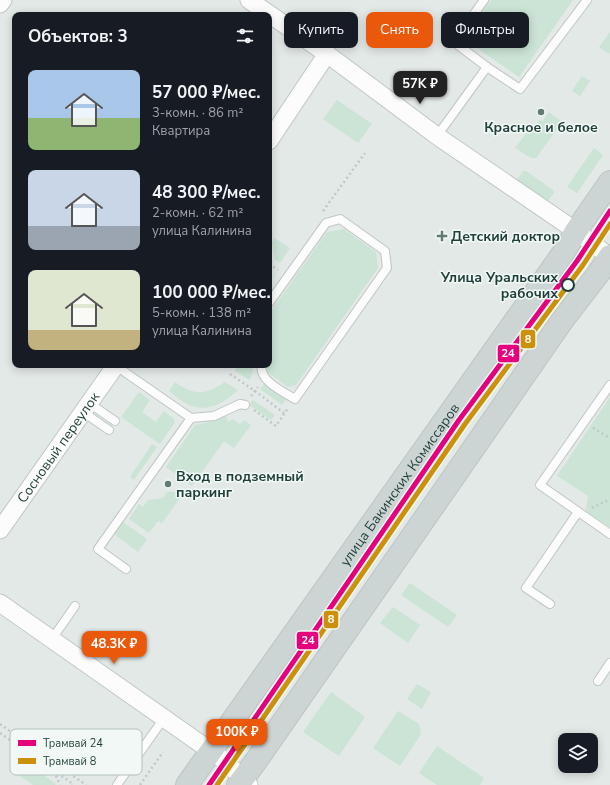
<!DOCTYPE html>
<html lang="ru">
<head>
<meta charset="utf-8">
<style>
	:root { --surface:#171b24; --page:#20242c; --text:#f1f3f6; --muted:#9ea1a6; --accent:#ea580c }
	body { margin:0; font-family:"Nunito Sans",sans-serif; background:var(--page); color:var(--text); height:100vh; display:flex; flex-direction:column; font-size:15px; white-space:nowrap }
	* { box-sizing:border-box; margin:0 }
	p { font-size:13px; color:var(--muted) }
	.icon { flex:none; width:22px; height:22px; fill:none; stroke:currentColor; stroke-width:2; stroke-linecap:round; stroke-linejoin:round }
	.map { position:relative; flex:1; overflow:hidden }
	.panel { position:absolute; left:12px; top:12px; width:260px; height:356px; display:flex; flex-direction:column; background:var(--surface); border-radius:8px; box-shadow:0 2px 10px #0003 }
	.panel>* { flex:none }
	.hud { position:absolute; left:284px; top:12px; width:266px; height:36px; display:flex; gap:8px }
	.buttons { position:absolute; left:558px; top:733px; display:grid; gap:8px }
	.buttons a { display:grid; place-items:center; width:40px; height:40px; border-radius:8px; background:var(--surface); box-shadow:0 2px 10px #0003; font-size:20px }
	.price { position:absolute; translate:-50% -34px; padding:0 9px; border-radius:8px; background:var(--accent); color:#fff; font-size:13px; line-height:26px; filter:drop-shadow(0 1px 2px #0008) }
	.price::after { content:''; position:absolute; left:50%; top:24px; width:12px; height:9px; margin-left:-6px; background:inherit; clip-path:polygon(0 0,100% 0,50% 100%) }
	.price.on { background:#222; color:#fff }
	ul { padding:0; list-style:none }
	li { display:flex; align-items:center; gap:12px; height:100px; padding:0 16px }
	li span { display:grid; place-items:center; flex:none; width:112px; height:80px; border-radius:8px; color:#555 }
	li>.icon { margin-inline-start:auto }
	span .icon { width:48px; height:48px; fill:#fffc; stroke-width:1 }
	li b { font-size:17px }
	h2 { display:flex; justify-content:space-between; align-items:center; height:48px; padding:0 16px; font-size:17px }
	.tag { padding:0 14px; border-radius:8px; background:var(--surface); box-shadow:0 2px 10px #0003; font-size:14px; line-height:36px }
	.tag.on { background:var(--accent); color:#fff }
	.map>svg:first-child { display:block }
	.green { fill:#cbe4d5 }
	.lines { fill:none; stroke-linecap:round; stroke-linejoin:round }
	.lane-casing { stroke:#c0c6c4; stroke-width:10 }
	.street-casing { stroke:#c0c6c4; stroke-width:19 }
	.primary-casing { stroke:#bbc5c3; stroke-width:24 }
	.path { stroke:#c0c9c8; stroke-width:2.5; stroke-dasharray:2 3; stroke-linecap:butt }
	.lane { stroke:#fbfcfb; stroke-width:8 }
	.street { stroke:#fbfcfb; stroke-width:17 }
	.primary { stroke:#cdd5d4; stroke-width:22 }
	.tram-1-casing { stroke:#f1f8f5; stroke-width:8 }
	.tram-2-casing { stroke:#f1f8f5; stroke-width:8 }
	.tram-1 { stroke:#e5007d; stroke-width:5 }
	.tram-2 { stroke:#cc910b; stroke-width:5 }
	.poi-dot { fill:#647a76; stroke:#f1f8f5; stroke-width:1.5 }
	.stop-dot { fill:#f1f8f5; stroke:#1f3e39; stroke-width:2 }
	.labels { text-anchor:middle; dominant-baseline:central; stroke-width:3; stroke-linejoin:round; paint-order:stroke }
	.poi-label { font-size:14px; font-weight:bold; fill:#1f3e39; stroke:#f1f8f5; text-anchor:start }
	.stop-label { font-size:14px; font-weight:bold; fill:#1f3e39; stroke:#f1f8f5; text-anchor:end }
	.street-label { font-size:14px; fill:#1f3e39; stroke:#f1f8f5 }
	.key { fill:#f1f8f5; stroke:#b2c0bd; stroke-width:1 }
	.key-label { font-size:11px; fill:#1f3e39 }
	.line-badge { stroke:#f1f8f5; stroke-width:1.5 }
	.badge-label { font-size:11px; text-anchor:middle; font-weight:bold; fill:#fff }
</style>
</head>
<body>
<div class="map">
<svg width="610" height="785" viewBox="0 0 610 785">
	<rect width="100%" height="100%" fill="#e3e9e7"/>
	<g class="green">
		<path d="M491,0h82l-54,77 -55,-38z"/>
		<path d="M610,32v20l-1,2 -10,-7z"/>
		<path d="M582,76l8,5 -10,15 -8,-5z"/>
		<path d="M337,100l35,24 -14,19 -35,-24z"/>
		<path d="M549,112l13,10 -26,36h-5l-16,-10 16,-21 3,1 5,-8 4,1z"/>
		<path d="M594,148l9,7 -26,38 -10,-6z"/>
		<path d="M523,171h3l27,19 1,3 -7,9 -30,-22z"/>
		<path d="M344,229l32,23 2,16 -82,117 -8,2 -21,-15 3,-16 -1,-42 58,-82z"/>
		<path d="M274,238l16,10 -10,15 -5,-3 -3,-18z"/>
		<path d="M237,365h17l-3,12 -2,3 -14,-9z"/>
		<path d="M175,382c19,14 31,13 50,0l13,8c-11,10 -26,21 -42,17 -11,-2 -19,-10 -27,-16z"/>
		<path d="M264,384l22,15 -4,6 -22,-16z"/>
		<path d="M139,392l11,8 -8,12 14,10 8,-11 9,7 2,4 -15,22 -39,-27z"/>
		<path d="M610,397v130l-24,-16 2,-15 -31,-20z"/>
		<path d="M253,400l22,15 -4,5 -22,-15z"/>
		<path d="M226,416l2,6 5,-3 7,5 4,-4 7,5 -17,23 -10,-7 -32,45 -26,-19 29,-42 14,-3z"/>
		<path d="M152,444l5,3 -23,33 -4,-3z"/>
		<path d="M185,491l-23,32 -4,-2 -9,12 -20,-14 10,-15 4,3 5,-7 15,-2 4,-6z"/>
		<path d="M123,522l24,17 -9,13 -24,-18z"/>
		<path d="M410,583l47,32 -9,12 -47,-32z"/>
		<path d="M393,607l27,18 -12,18 -28,-20z"/>
		<path d="M417,684l14,8 -9,17 -15,-10z"/>
		<path d="M331,692l34,25 -26,39 -36,-24z"/>
		<path d="M398,711l21,13 2,10 -21,32 -27,-18z"/>
		<path d="M437,746l47,32 -4,7h-43l-18,-12z"/>
		<path d="M19,758l37,26 -1,1h-22l-22,-15z"/>
	</g>
	<g class="lines">
		<g class="lane-casing">
			<g id="lane">
				<path d="M313,45l8,-10"/>
				<path d="M487,67l33,22 67,-89"/>
				<path d="M437,136l50,-69 -33,-25 30,-42"/>
				<path d="M262,365c-4,15 21,27 33,34l92,-131 -2,-17 -45,-32 -14,4 -57,80"/>
				<path d="M116,366l75,52 23,-2 26,-12 5,1"/>
				<path d="M610,385l-70,100 70,49"/>
				<path d="M89,403l26,18"/>
				<path d="M83,412l26,18"/>
				<path d="M126,569l-28,-20 93,-131"/>
				<path d="M550,604l-24,-16 52,-76"/>
				<path d="M52,639l23,-33"/>
				<path d="M598,681l12,-18"/>
				<path d="M117,785l47,-67"/>
			</g>
		</g>
		<g class="street-casing">
			<g id="street">
				<path d="M249,0l78,54 110,82 139,95 34,26"/>
				<path d="M0,4l3,-4"/>
				<path d="M269,141l58,-87"/>
				<path id="s1" d="M0,530l116,-165"/>
				<path d="M0,603l225,158 24,24"/>
			</g>
		</g>
		<g class="primary-casing">
			<g id="primary">
				<path id="s2" d="M187,785l377,-533 12,-21 34,-49"/>
				<path d="M238,785l18,-24 306,-440 36,-47 12,-18"/>
			</g>
		</g>
		<g class="path">
			<path d="M323,211l42,-58"/>
			<path d="M269,255l1,9"/>
			<path d="M269,264l9,6"/>
			<path d="M230,374l25,17 29,22"/>
			<path d="M251,396l7,-9"/>
			<path d="M254,410l22,16 12,-18"/>
			<path d="M593,428l17,10"/>
			<path d="M592,508l18,-9"/>
			<path d="M0,724l86,61"/>
			<path d="M0,733l73,51 -1,1"/>
			<path d="M54,771l6,14"/>
			<path d="M140,785l23,-33"/>
		</g>
		<use href="#lane" class="lane"/>
		<use href="#street" class="street"/>
		<use href="#primary" class="primary"/>
		<g class="tram-1-casing">
			<path id="tram-1" d="M209,785l250,-365 118,-159 33,-50"/>
		</g>
		<g class="tram-2-casing">
			<path id="tram-2" d="M217,785l248,-361 118,-159 27,-41"/>
		</g>
		<use href="#tram-1" class="tram-1"/>
		<use href="#tram-2" class="tram-2"/>
	</g>
	<g class="poi-dot">
		<circle cx="541" cy="112" r="4"/>
		<path d="M440 230h4v4h4v4h-4v4h-4v-4h-4v-4h4z"/>
		<circle cx="168" cy="484" r="4"/>
	</g>
	<circle class="stop-dot" cx="568" cy="285" r="6"/>
	<g class="labels">
		<g class="poi-label">
			<text x="541" y="127" text-anchor="middle">Красное и белое</text>
			<text x="451" y="236">Детский доктор</text>
			<text x="176" y="476">Вход в подземный<tspan x="176" dy="16">паркинг</tspan></text>
		</g>
		<g class="stop-label">
			<text x="558" y="277">Улица Уральских<tspan x="558" dy="16">рабочих</tspan></text>
		</g>
		<g class="street-label">
			<text stroke="none"><textPath href="#s1" startOffset="101">Сосновый переулок</textPath></text>
			<text stroke="none"><textPath href="#s2" startOffset="368">улица Бакинских Комиссаров</textPath></text>
		</g>
	</g>
	<rect x="10" y="729" width="132" height="46" rx="6" class="key"/>
	<rect x="18" y="740" width="18" height="6" fill="#e5007d"/>
	<rect x="18" y="758" width="18" height="6" fill="#cc910b"/>
	<g class="key-label">
		<text x="43" y="747">Трамвай 24</text>
		<text x="43" y="765">Трамвай 8</text>
	</g>
	<g class="line-badge">
		<rect x="520" y="329" width="16" height="20" rx="4" fill="#cc910b"/>
		<rect x="497" y="344" width="23" height="19" rx="4" fill="#e5007d"/>
		<rect x="323" y="610" width="16" height="19" rx="4" fill="#cc910b"/>
		<rect x="296" y="631" width="23" height="19" rx="4" fill="#e5007d"/>
	</g>
	<g class="badge-label">
		<text x="528" y="343">8</text>
		<text x="508" y="357">24</text>
		<text x="331" y="623">8</text>
		<text x="308" y="644">24</text>
	</g>
</svg>
<div class="buttons">
<a><svg class="icon" aria-label="layers" viewBox="0 0 24 24"><path d="M12 4l9 5-9 5-9-5zM3 14l9 5 9-5"/></svg></a>
</div>
<b class="price on" style="left:420px;top:105px">57K ₽</b>
<b class="price" style="left:114px;top:665px">48.3K ₽</b>
<b class="price" style="left:237px;top:753px">100K ₽</b>
<div class="hud">
<a class="tag">Купить</a>
<a class="tag on">Снять</a>
<a class="tag">Фильтры</a>
</div>
<section class="panel">
<h2>Объектов: 3<svg class="icon" aria-label="filters" viewBox="0 0 24 24"><path d="M4 7h16M4 17h16"/><circle cx="9" cy="7" r="2"/><circle cx="15" cy="17" r="2"/></svg></h2>
<ul>
<li><span style="background:linear-gradient(#a9c7e8 60%,#8fb573 0)"><svg class="icon" aria-label="home" viewBox="0 0 24 24"><path d="M3 11l9-7 9 7M6 9v11h12V9"/></svg></span><div><b>57 000 ₽/мес.</b><p>3-комн. · 86 m²</p><p>Квартира</p></div></li>
<li><span style="background:linear-gradient(#c9d6e8 70%,#9aa5b1 0)"><svg class="icon" aria-label="home" viewBox="0 0 24 24"><path d="M3 11l9-7 9 7M6 9v11h12V9"/></svg></span><div><b>48 300 ₽/мес.</b><p>2-комн. · 62 m²</p><p>улица Калинина</p></div></li>
<li><span style="background:linear-gradient(#dfe7d0 75%,#c2b280 0)"><svg class="icon" aria-label="home" viewBox="0 0 24 24"><path d="M3 11l9-7 9 7M6 9v11h12V9"/></svg></span><div><b>100 000 ₽/мес.</b><p>5-комн. · 138 m²</p><p>улица Калинина</p></div></li>
</ul>
</section>
</div>
</body>
</html>
